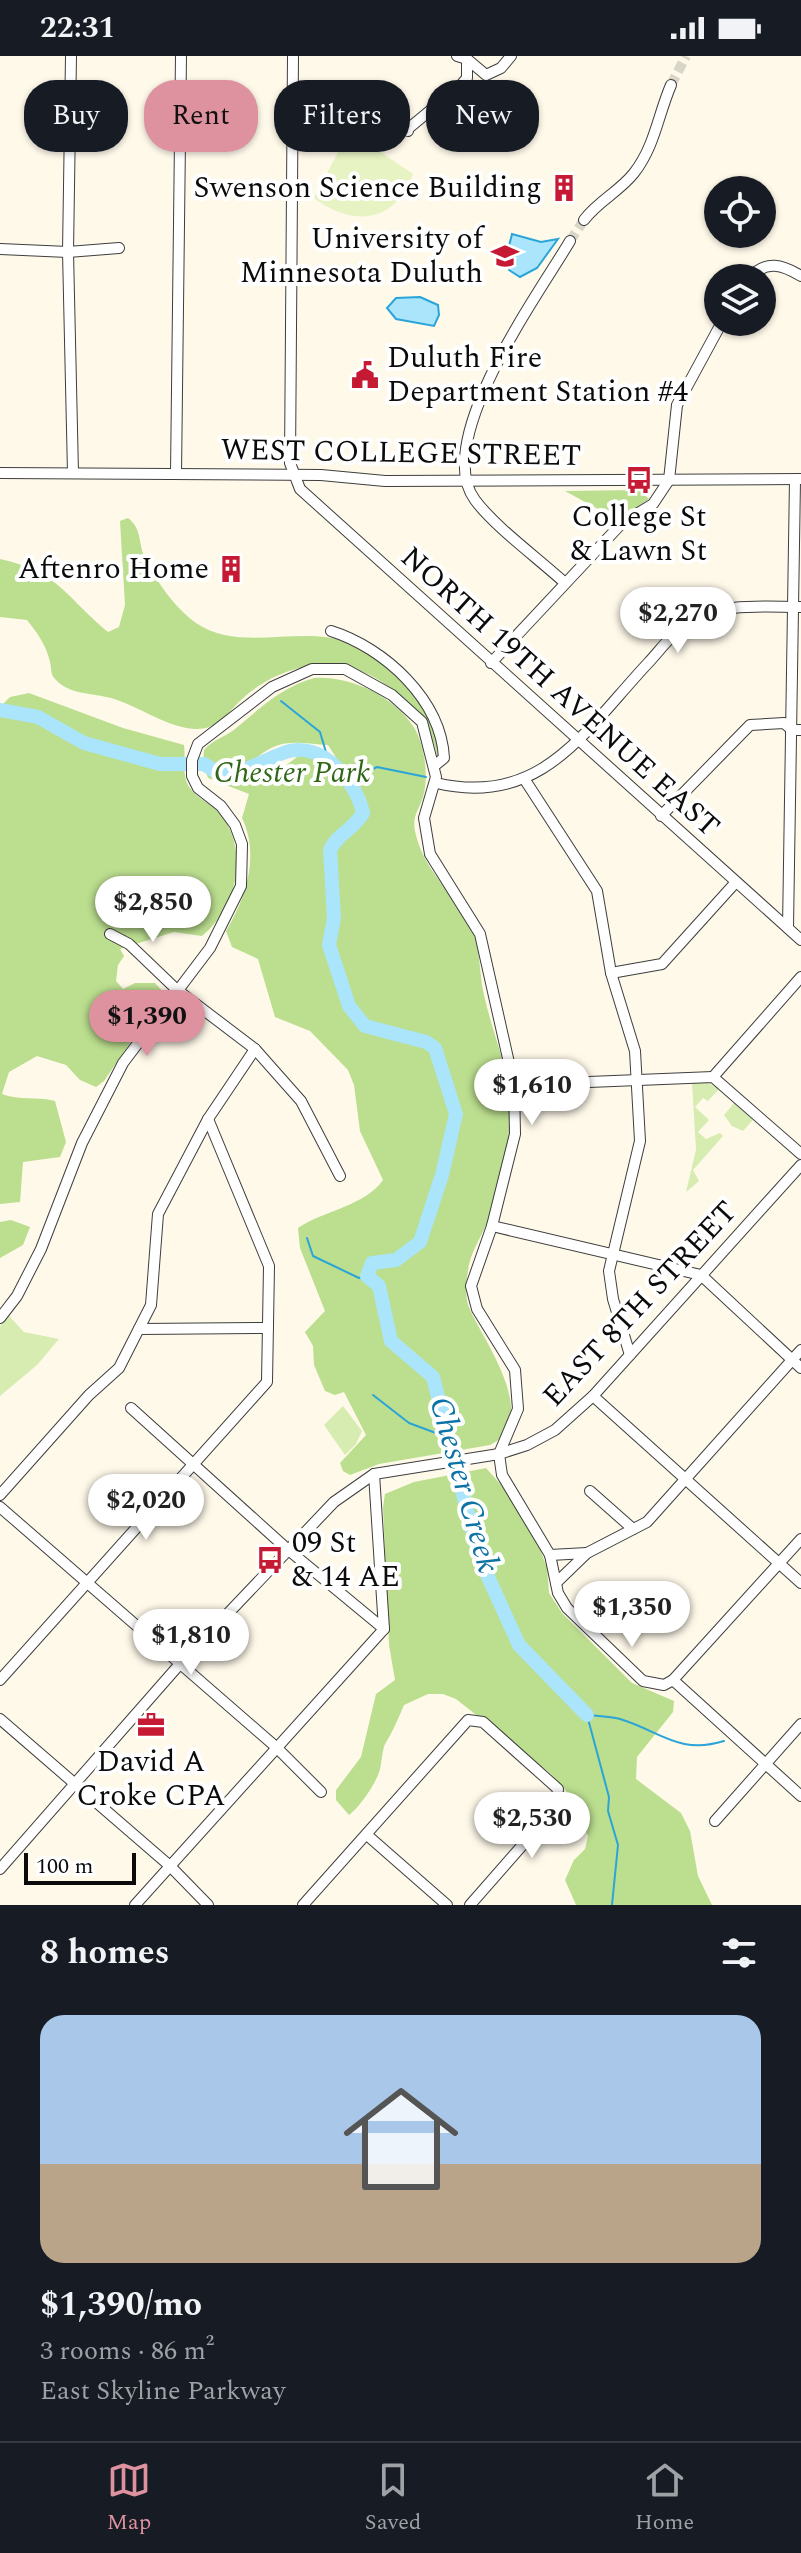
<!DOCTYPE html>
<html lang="en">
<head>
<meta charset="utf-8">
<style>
	:root { --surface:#171b24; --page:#20242c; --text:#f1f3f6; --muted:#9ea1a6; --line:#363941; --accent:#de919f }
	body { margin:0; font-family:Spectral,serif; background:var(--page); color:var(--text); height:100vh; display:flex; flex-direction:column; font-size:30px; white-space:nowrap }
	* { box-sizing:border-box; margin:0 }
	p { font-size:26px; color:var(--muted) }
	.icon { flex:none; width:44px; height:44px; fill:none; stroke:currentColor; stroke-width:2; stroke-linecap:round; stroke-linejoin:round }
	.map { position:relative; height:1849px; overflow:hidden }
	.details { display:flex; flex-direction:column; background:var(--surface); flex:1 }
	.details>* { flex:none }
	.hud { position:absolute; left:24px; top:24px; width:754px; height:72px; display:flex; gap:16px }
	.controls { position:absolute; left:704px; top:120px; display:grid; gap:16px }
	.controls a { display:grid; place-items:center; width:72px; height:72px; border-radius:50%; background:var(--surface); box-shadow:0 2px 6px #0004; font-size:40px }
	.scale { position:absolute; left:24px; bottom:20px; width:112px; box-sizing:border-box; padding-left:8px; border:4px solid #0b0b0b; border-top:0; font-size:22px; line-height:28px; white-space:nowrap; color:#0b0b0b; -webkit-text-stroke:6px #fff; paint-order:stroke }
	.price { position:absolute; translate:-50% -68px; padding:0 18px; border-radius:28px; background:#fff; color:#222; font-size:26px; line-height:52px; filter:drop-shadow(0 2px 4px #0008) }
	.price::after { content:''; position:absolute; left:50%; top:48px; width:24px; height:18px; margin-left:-12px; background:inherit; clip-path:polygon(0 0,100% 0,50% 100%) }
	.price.current { background:var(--accent); color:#111 }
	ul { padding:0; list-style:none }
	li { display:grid; align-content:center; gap:16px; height:424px; padding:0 40px }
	li span { display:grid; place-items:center; height:248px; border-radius:24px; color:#555 }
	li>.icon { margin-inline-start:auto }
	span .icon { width:144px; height:144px; fill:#fffc; stroke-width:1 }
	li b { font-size:34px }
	h2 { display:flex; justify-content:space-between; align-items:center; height:96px; padding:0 40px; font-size:34px }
	.tag { padding:0 28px; border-radius:32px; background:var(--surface); box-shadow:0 2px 6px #0004; font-size:28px; line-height:72px }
	.tag.current { background:var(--accent); color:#111 }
	.status { display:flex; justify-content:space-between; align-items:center; height:56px; padding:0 40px; background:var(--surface); direction:ltr }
	.status svg { height:22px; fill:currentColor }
	.tabs { display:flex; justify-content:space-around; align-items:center; height:112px; border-top:2px solid var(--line); background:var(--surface); font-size:22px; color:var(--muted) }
	.tabs a { display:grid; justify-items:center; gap:4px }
	.tabs .current { color:var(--accent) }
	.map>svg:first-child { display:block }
	.green { fill:#d6ecb1 }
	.forest { fill:#bbde8f }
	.pitch { fill:#e7f3c3 }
	.water { fill:#aae5fb; stroke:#2ba5d8; stroke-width:2 }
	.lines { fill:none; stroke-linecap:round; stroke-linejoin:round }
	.stream { stroke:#2ba5d8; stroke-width:2 }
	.river { stroke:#aae5fb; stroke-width:14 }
	.minor-tunnel { stroke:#dad5c9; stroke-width:10; stroke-dasharray:10 5; stroke-linecap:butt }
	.minor-casing { stroke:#3e3e3e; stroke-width:12 }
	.minor { stroke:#fff; stroke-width:10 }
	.labels { text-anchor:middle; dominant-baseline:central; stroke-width:8; stroke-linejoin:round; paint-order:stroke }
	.poi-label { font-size:30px; fill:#0b0b0b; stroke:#fff; text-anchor:end }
	.street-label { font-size:30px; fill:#0b0b0b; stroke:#fff }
	.park-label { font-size:30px; font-style:italic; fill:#306717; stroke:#fff }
	.water-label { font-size:32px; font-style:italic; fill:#0c73a6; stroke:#fff }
</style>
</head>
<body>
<div class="status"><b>22:31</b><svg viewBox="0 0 49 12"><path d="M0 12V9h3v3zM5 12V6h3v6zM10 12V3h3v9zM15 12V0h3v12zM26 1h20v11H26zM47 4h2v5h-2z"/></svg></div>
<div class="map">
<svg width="801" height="1849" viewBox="0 0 801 1849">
	<rect width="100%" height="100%" fill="#fff9ea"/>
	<g class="green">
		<path d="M707,1026l12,7 -11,12 -5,-3 -8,9 14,13 -11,12 8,7 14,-6 3,3 -30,34 6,11 -13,11 10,-42 -4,-67z"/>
		<path d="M734,1047l19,17 -10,11 -11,-5 -8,-11z"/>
		<path d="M9,1260l15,16 35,7 -22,26 -37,31v-70z"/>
		<path d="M343,1350l19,25 -6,13 -11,11 -21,-30z"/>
	</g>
	<g class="forest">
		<path d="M639,434l10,9 -31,21 -53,-29z"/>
		<path d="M128,462c14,11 10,23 16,38 11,24 31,52 52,67 44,30 104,2 151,19 22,8 42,29 59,44 20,18 35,43 34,70h-3c-5,-29 -21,-44 -42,-64 -45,-41 -111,-33 -154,8 -14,13 -22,29 -44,29 -28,0 -58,-23 -86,-31 -18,-5 -42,-3 -56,-19 -5,-6 -3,-9 -5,-17 -3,-15 -13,-30 -23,-42l-27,-3v-58c59,13 66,38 108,73l11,-5 6,-22 -5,-84z"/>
		<path d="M314,622c36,-2 78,17 99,48 12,18 16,51 10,71 -4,13 -11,19 -8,34 8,40 41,64 57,99 9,21 7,44 12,65 8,37 25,74 26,112 1,37 -10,85 -24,118 -7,16 -16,29 -18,45 -2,14 -4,28 3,42 15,32 70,108 19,133l-111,19 -29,11 -7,-4 -3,-8 26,-28 -22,-43 -9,3 -10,-4 -11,-26 -1,-19 -8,-14 20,-21 -25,-63 -2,-20c27,-18 67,-22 85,-48l-23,-49 -6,-46 -6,-15 -38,-39 -35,-14 -17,-58 -26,-12 -6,-16c20,-33 34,-76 16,-113l7,-24 -41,-16 -3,-9 21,9 19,-5h31l25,-19 30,12 6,-7 -9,-14c-15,-1 -31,-4 -46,-1 -31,7 -40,45 -79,17l1,-11c8,-10 21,-13 31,-21 27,-22 45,-41 79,-51z"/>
		<path d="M29,637l94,35 61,17c2,14 -3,31 6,43 8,12 25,17 33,29 26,39 13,91 -21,119l-28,-4 -54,17 4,7 -6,9 -2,16 7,8 12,-6h20l9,10 -60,88 -8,6 -16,-7 -14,-15 -29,-9 -28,16 -7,22c17,7 34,2 53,7l11,41 -6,15 -37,5 -3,40 -20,2v-497l10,-10z"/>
		<path d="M11,1164l19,7 -7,18 -23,13v-36z"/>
		<path d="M486,1412l24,27 29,51 8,22 2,25 13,20 70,70 42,18 -1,11 -36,45 -1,22 45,34 9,18 8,45 14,29h-136l-11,-25 9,-20 11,-11 3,-13 -21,-44 -16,-18 -95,-75 -13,-5h-15l-24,11c-6,14 -11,26 -19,39 -3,7 -3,17 -5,25 -3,13 -20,38 -31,46l-13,-15v-10l25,-33 15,-63 19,-14 -6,-35 -6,-138 2,-13 29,-12z"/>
	</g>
	<path class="pitch" d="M354,78l59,40c-18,50 -61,53 -99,24l33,-63z"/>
	<g class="water">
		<path d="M512,178l29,8 17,-3 -21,29 -17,9 -11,-7 -1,-20z"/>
		<path d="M420,241l18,8 1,10 -5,11 -38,-7 -9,-11 9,-10z"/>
	</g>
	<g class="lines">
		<g class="stream">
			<path d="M281,645l39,31 8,27"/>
			<path d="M349,725l28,-14 49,10"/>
			<path d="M307,1182l6,18 46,22 8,-2"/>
			<path d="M373,1339l36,28 43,16"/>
			<path d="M587,1659l22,82 -1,14 10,34 -6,60"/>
			<path d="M588,1659c10,1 22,1 32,4 40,12 59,36 104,22"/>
		</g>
		<path class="river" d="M0,654l38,7 46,26 76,21h44l17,11c31,-4 39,-14 65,-23 36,-12 71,31 77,61 -9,16 -26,21 -33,37l4,68 -5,27 20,61 16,20 61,16 9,6 21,66 -14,61 -22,67 -24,18 -24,3 -5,13 12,10 12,55 42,36 46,180 40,88 68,70"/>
		<g class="minor-tunnel">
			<path d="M671,29l15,-29"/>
			<path d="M570,185l14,-21"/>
		</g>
		<g class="minor-casing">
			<g id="minor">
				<path d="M71,0l-3,196 5,221"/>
				<path d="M293,0l-3,407 10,26 501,451"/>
				<path d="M457,0l10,3 19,16 15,-7 10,-12"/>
				<path d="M293,45l51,6 64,24"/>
				<path d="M402,73l7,-1 52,-43 6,-7v-19"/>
				<path d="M584,164c14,-19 35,-28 50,-47 21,-27 24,-58 37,-88"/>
				<path d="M0,193l68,3 51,-4"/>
				<path d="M750,222c16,-19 33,-13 51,-2"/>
				<path d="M0,417l321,2 64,6 416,-2"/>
				<path d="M176,418l5,-418"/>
				<path d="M565,527c-26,-24 -70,-56 -90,-83 -44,-59 65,-208 95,-259"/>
				<path d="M331,575c54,17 110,69 113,127l-10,8"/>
				<path d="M491,607l131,-140 31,-19 16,-24 8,-75 45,-83"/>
				<path d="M525,724l72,111 14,82 24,78 5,90 -31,130 4,28 17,56"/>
				<path d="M436,727c106,25 149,-53 213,-121 12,-13 23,-29 39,-39 32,-21 76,-16 113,-16"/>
				<path d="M661,760l89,-91 34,-2 8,7h9"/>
				<path d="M788,872l7,-448"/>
				<path d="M110,878l19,10 47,45 79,60 46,52 39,75"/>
				<path d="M611,917l51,-9 74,-82"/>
				<path d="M713,1021l88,-100"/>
				<path d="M514,1029l199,-8 88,77"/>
				<path d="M492,1170l209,49 100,93"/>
				<path d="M0,1262l17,-22 24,-47 41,-106 41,-80 87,-115 31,-62 1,-42 -7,-19 -14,-19 -23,-18 -6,-12v-16l6,-16 74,-57 40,-18h33l47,26 30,27 14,55 -12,41 6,36 50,80 34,151 1,49 -23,92 -21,60 6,23 38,61 3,39 -19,45"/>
				<path d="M139,1273l129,-1"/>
				<path d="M593,1340l208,187"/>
				<path d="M131,1352l155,140 98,81"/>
				<path d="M499,1398l3,21 48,80 8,38 9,15 76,73 21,4 9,-5 128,116"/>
				<path d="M590,1435l43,38"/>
				<path d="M0,1439l89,-100 30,-27 32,-63 7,-91 50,-95 47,-70"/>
				<path d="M0,1451l276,240 45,45"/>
				<path d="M550,1499l37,-2"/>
				<path d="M556,1527l31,-30 60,-31 154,-172"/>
				<path d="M0,1624l267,-298 2,-116 -61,-147"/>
				<path d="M673,1624l128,-141"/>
				<path d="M0,1663l170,147 38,39"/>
				<path d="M715,1765l86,-97"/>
				<path d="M367,1779l80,70"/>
				<path d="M0,1813l179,-204 155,-163 40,-28 125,-20 28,-9 28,-15 38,-34 208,-231"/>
				<path d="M135,1849l249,-276 -10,-155"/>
				<path d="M303,1849l165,-185 15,2 75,67 -2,18 -86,98"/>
			</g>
		</g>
		<use href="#minor" class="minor"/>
	</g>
	<defs>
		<g id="building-bare" transform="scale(2.16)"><path d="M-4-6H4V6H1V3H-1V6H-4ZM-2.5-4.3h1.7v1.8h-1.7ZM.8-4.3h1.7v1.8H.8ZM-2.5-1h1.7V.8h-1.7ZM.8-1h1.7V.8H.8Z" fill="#c61934" stroke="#fff" stroke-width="2.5" paint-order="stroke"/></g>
		<g id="university-bare" transform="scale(2.16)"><path d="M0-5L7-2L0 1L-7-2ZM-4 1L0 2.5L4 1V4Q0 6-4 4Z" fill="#c61934" stroke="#fff" stroke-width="2.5" paint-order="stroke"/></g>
		<g id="civic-bare" transform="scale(2.16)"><path d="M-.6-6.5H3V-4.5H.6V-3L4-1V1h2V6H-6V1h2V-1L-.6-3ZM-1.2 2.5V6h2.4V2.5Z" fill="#c61934" stroke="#fff" stroke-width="2.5" paint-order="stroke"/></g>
		<g id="bus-bare" transform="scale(2.16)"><path d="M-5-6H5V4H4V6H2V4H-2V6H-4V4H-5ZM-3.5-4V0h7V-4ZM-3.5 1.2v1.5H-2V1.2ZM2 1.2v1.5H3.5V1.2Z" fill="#c61934" stroke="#fff" stroke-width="2.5" paint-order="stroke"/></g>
		<g id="office-bare" transform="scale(2.16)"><path d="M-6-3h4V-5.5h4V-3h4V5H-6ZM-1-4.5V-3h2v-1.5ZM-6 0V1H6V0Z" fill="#c61934" stroke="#fff" stroke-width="2.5" paint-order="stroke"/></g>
	</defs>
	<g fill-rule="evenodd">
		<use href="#building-bare" x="564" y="132"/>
		<use href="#university-bare" x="505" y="200"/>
		<use href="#civic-bare" x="365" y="319"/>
		<use href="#bus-bare" x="639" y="424"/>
		<use href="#building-bare" x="231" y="513"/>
		<use href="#bus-bare" x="270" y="1504"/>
		<use href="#office-bare" x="151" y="1669"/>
	</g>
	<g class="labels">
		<g class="poi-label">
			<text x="542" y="132">Swenson Science Building</text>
			<text x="483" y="183">University of<tspan x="483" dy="34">Minnesota Duluth</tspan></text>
			<text x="387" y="302" text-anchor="start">Duluth Fire<tspan x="387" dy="34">Department Station #4</tspan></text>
			<text x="639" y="461" text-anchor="middle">College St<tspan x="639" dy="34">&amp; Lawn St</tspan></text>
			<text x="209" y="513">Aftenro Home</text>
			<text x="292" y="1487" text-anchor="start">09 St<tspan x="292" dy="34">&amp; 14 AE</tspan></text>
			<text x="151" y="1706" text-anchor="middle">David A<tspan x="151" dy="34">Croke CPA</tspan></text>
		</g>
		<g class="street-label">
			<text transform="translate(401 397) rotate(1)">WEST COLLEGE STREET</text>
			<text transform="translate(560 636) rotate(42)">NORTH 19TH AVENUE EAST</text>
			<text transform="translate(640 1248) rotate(-47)">EAST 8TH STREET</text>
		</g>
		<g class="park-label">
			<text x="292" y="717">Chester Park</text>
		</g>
		<g class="water-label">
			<text transform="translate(464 1429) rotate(74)">Chester Creek</text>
		</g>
	</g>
</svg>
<div class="controls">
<a><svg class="icon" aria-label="locate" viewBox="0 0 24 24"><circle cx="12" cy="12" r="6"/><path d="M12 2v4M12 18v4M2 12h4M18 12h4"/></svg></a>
<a><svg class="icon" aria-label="layers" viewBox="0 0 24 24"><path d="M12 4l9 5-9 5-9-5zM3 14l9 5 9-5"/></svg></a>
</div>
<div class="scale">100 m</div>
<b class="price" style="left:678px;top:599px">$2,270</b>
<b class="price" style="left:153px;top:888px">$2,850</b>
<b class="price current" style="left:147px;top:1002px">$1,390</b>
<b class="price" style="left:532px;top:1071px">$1,610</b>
<b class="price" style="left:146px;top:1486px">$2,020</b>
<b class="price" style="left:632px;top:1593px">$1,350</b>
<b class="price" style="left:191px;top:1621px">$1,810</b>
<b class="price" style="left:532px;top:1804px">$2,530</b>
<div class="hud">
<a class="tag">Buy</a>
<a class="tag current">Rent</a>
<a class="tag">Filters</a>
<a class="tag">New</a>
</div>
</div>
<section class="details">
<h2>8 homes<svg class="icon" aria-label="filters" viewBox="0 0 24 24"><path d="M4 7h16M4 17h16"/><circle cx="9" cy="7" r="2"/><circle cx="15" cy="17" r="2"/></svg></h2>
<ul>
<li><span style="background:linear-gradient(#a9c7e8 60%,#b9a48a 0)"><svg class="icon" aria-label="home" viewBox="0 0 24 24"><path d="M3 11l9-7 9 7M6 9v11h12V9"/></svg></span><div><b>$1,390/mo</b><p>3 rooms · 86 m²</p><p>East Skyline Parkway</p></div></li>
</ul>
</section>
<nav class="tabs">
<a class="current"><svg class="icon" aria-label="map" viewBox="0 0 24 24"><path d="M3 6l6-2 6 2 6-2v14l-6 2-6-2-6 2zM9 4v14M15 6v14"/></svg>Map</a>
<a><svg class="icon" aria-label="saved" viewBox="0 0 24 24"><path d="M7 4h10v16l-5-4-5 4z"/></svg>Saved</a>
<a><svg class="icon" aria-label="home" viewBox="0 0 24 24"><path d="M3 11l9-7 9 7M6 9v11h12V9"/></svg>Home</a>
</nav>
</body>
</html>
